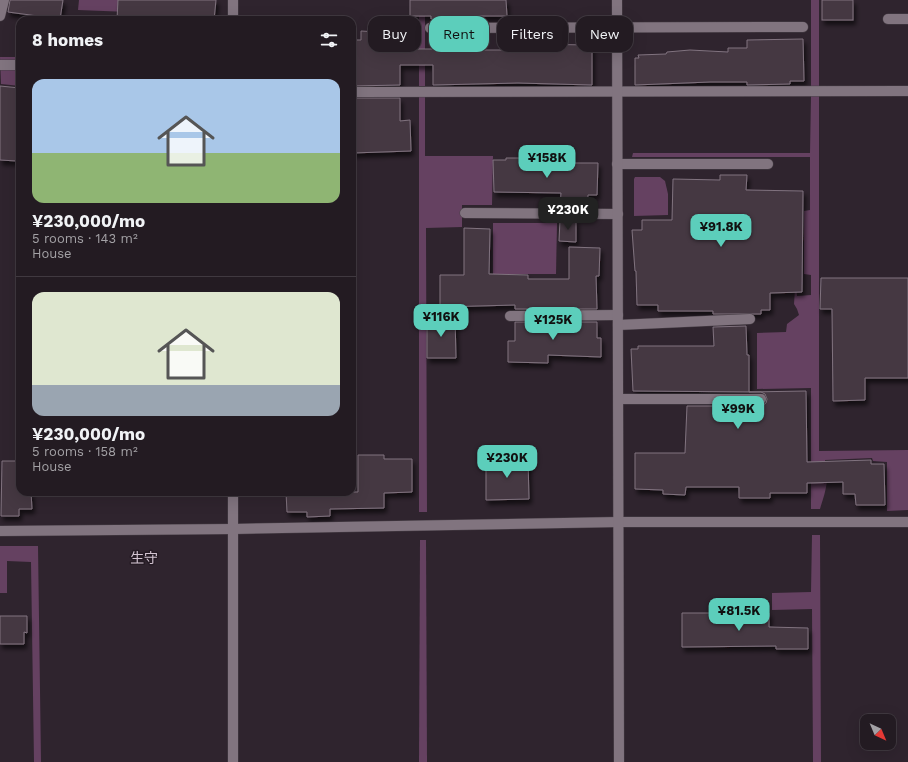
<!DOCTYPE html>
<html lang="en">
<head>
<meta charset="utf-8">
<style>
	:root { --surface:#231b22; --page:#2f282f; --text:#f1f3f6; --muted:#a3a1a5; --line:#403940; --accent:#5ccebb }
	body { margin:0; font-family:"Work Sans","Noto Sans JP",sans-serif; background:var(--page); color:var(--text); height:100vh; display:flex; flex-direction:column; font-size:15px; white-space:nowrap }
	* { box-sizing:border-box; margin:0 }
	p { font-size:13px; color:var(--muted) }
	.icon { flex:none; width:22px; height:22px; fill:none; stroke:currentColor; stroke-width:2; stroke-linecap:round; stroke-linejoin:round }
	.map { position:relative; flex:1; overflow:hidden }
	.details { position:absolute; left:16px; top:16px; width:340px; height:480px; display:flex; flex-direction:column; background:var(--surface); border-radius:12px; box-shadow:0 4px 16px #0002,0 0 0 1px var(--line) }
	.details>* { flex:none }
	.banner { position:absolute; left:368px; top:16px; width:380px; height:36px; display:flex; gap:8px }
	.needle { width:26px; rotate:136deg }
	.tools { position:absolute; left:860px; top:714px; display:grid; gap:8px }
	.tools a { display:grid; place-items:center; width:36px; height:36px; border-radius:8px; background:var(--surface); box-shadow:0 4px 16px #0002,0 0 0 1px var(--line); font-size:20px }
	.price { position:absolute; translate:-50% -34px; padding:0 9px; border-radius:8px; background:var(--accent); color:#111; font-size:13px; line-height:26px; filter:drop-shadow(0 1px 2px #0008) }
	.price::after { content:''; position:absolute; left:50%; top:24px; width:12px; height:9px; margin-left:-6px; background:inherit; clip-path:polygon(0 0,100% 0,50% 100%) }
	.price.selected { background:#222; color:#fff }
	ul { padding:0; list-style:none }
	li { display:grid; align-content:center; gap:8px; height:212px; padding:0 16px }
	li+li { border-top:1px solid var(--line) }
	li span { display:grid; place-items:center; height:124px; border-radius:12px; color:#555 }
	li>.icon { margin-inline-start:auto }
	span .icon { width:72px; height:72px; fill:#fffc; stroke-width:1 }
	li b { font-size:17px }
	h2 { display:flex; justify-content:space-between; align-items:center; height:48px; padding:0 16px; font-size:17px }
	.tag { padding:0 14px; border-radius:12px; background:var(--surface); box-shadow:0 4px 16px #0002,0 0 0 1px var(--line); font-size:14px; line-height:36px }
	.tag.selected { background:var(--accent); color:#111 }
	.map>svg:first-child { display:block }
	.green { fill:#654161 }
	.building { fill:#443843; stroke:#81737f; filter:url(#shadow) }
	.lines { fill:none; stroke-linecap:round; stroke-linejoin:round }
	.lane-casing { stroke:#494048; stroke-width:11 }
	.street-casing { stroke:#494048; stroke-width:11 }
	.secondary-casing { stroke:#494048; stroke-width:11 }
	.lane { stroke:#81747f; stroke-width:10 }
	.street { stroke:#81747f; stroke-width:10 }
	.secondary { stroke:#81747f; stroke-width:10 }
	.labels { text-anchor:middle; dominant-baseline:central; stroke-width:3; stroke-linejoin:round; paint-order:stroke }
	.quarter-label { font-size:14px; fill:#d3c4d1; stroke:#251b24 }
</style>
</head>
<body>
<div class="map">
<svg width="908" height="762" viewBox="0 0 908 762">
	<defs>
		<filter id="shadow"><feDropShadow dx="2.5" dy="4.5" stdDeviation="2" flood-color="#0009"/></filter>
	</defs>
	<rect width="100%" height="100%" fill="#2f242e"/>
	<g class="green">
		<path d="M79,0h51l-1,12 -51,-2z"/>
		<rect x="419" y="0" width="6" height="86"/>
		<rect x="811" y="0" width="8" height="87"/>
		<path d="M0,57h20v29l-19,-2z"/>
		<path d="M819,95v356l89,-1v60l-21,1v-49l-14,-1 -1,-3 -47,2v18l2,2c-1,11 -4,19 -7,29h-9v-121l-54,1v-56l29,-1 1,-8 12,-9 -2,-6 -3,-5 2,-30 1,22 14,-1v-20l-7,-1v-63l6,-1v-53h-178l1,-4h177l1,-57z"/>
		<path d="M419,97h6v59h68l-1,49h-30v22l-36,1 1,284h-8z"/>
		<path d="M635,177h25l5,4 3,13v21l-34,1v-37z"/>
		<path d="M493,223h64l-1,51h-63z"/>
		<path d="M812,535h8l1,227h-8l-1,-153 -40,1v-17l39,-1z"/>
		<path d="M420,540h6l1,222h-8z"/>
		<path d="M0,546h38l3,216h-7l-3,-200 -24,-1v32h-7z"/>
	</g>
	<g class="building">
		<path d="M10,0h53l-3,19 -52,-7z"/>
		<path d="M118,0h98l-2,20h-97z"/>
		<path d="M410,0h96l1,16h-58v2l-18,1v-3h-21z"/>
		<rect x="822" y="0" width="31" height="20"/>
		<path d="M361,31l17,1 2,17h101v1h38v-6l73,1v40l-74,-2 -85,2v-20h-33v20l-48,1v-46h9z"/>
		<path d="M803,39l1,42h-14v3l-43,1v-3h-37l-75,3v-27h4l-1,-3 28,-1 1,-2 23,-2 38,2v-4h19v-8z"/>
		<path d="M0,86l20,2v52h-2l-1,21 -17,-1z"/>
		<path d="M352,98h48v23l10,-1 1,31 -59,2z"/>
		<path d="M506,158h18v5h74l-1,32h-9l-1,9h-10v3h-17l1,-14 -67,-1 -1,-32h13z"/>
		<path d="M720,175h27l-1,15 57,1 -1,101 -32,1v17h-9v4h-48v-3h-55v-6h-21l-1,-34h-1l-3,-41h10v-10h30l1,-41 47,1z"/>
		<path d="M560,220h16v22l-17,-1z"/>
		<path d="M464,228l26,1 -1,45 39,1v4h41v-32l31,1 -1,28h-3l1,33h-82v-4l-75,2v-32h24z"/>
		<path d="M821,278h87v100h-43v22l-32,1 -1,-92h-12z"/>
		<path d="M455,317l1,41h-29v-40z"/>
		<path d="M515,322h82v16h4v19l-53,-2v8l-40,-1v-21h7z"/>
		<path d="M746,326l1,29h2v37l57,-1 1,71 64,-2v4h13l1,41h-29l-1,-11h-12v-12l-36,1v10h-37v5h-31v-11h-53l-1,8 -22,-1v-4l-28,-1v-36h50l2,-47h74l5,-3 1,-4 -2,-5 -4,-2 -128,-1 -2,-42h7v-3h76l-1,-19z"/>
		<path d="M358,455h26v4h28v33l-28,1v15l-54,1v7l-23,1v-5h-20l-1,-20h72z"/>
		<path d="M486,459h42l1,40 -43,1z"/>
		<path d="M2,461h18v31h11l1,17h-13v7h-18z"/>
		<path d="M682,613h87v14l39,1v21h-32v-3l-94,1z"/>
		<path d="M0,616h27v17l-3,-1v12h-24z"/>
	</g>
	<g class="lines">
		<g class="lane-casing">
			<g id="lane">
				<path d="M0,16l4,-16"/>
				<path d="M888,19h20"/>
				<path d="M430,28l373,-1"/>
				<path d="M0,65h20"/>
				<path d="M617,164h151"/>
				<path d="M465,213l153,1"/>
				<path d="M510,316l108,-1"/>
				<path d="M618,325l132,-6"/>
				<path d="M619,399h142"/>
			</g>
		</g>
		<g class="street-casing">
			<g id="street">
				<path d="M233,0v20"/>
				<path d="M352,92l556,-1"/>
				<path d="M0,531l233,-2 386,-7h289"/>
				<path d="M233,762v-270"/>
			</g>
		</g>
		<g class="secondary-casing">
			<path id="secondary" d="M617,0l2,762"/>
		</g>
		<use href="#lane" class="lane"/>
		<use href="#street" class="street"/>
		<use href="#secondary" class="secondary"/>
	</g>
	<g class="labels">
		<g class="quarter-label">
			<text x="144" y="558">生守</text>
		</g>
	</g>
</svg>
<div class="tools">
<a><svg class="needle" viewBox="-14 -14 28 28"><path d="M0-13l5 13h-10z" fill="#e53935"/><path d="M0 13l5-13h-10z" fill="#a3a1a5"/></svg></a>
</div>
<b class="price" style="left:547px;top:179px">¥158K</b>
<b class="price selected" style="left:568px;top:231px">¥230K</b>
<b class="price" style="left:721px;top:248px">¥91.8K</b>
<b class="price" style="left:441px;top:338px">¥116K</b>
<b class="price" style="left:553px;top:341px">¥125K</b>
<b class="price" style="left:738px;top:430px">¥99K</b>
<b class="price" style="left:507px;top:479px">¥230K</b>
<b class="price" style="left:739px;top:632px">¥81.5K</b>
<div class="banner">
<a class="tag">Buy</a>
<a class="tag selected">Rent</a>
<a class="tag">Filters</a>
<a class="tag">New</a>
</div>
<section class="details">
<h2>8 homes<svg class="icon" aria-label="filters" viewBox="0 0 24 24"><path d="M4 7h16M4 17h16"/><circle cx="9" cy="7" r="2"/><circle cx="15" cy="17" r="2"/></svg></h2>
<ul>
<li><span style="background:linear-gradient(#a9c7e8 60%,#8fb573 0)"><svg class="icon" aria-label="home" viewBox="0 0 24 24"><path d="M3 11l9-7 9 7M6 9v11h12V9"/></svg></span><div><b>¥230,000/mo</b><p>5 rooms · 143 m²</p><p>House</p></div></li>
<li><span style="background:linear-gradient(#dfe7d0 75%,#9aa5b1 0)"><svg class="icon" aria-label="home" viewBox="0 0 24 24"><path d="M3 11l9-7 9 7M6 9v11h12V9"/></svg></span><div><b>¥230,000/mo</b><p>5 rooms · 158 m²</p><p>House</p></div></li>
</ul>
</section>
</div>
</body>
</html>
